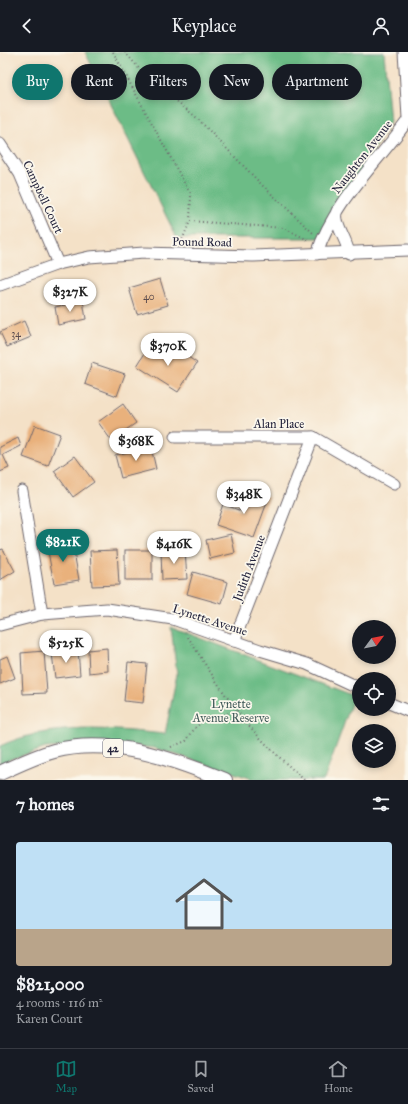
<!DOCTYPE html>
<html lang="en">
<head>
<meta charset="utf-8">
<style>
	:root { --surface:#171b24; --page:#242831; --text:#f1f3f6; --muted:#9ea1a6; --line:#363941; --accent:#0f766e }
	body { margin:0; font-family:"IM FELL Great Primer",serif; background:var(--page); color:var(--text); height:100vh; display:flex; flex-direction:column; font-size:15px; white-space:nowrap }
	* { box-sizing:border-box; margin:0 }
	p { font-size:13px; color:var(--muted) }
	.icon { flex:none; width:22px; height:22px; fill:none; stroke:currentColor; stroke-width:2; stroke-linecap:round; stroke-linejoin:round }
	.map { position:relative; height:728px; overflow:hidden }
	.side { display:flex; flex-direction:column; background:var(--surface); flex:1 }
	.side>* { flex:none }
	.top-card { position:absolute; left:12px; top:12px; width:384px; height:36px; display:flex; gap:8px }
	.needle { width:26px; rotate:58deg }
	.tools { position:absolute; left:352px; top:568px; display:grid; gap:8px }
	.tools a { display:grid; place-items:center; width:44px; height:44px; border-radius:50%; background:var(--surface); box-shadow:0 2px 6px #0003; font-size:20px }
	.price { position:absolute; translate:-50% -34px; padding:0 9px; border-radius:14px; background:#fff; color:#222; font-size:13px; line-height:26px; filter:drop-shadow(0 1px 2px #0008) }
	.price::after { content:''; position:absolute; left:50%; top:24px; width:12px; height:9px; margin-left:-6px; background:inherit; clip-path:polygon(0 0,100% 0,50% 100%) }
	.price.current { background:var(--accent); color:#fff }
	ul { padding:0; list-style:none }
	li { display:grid; align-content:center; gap:8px; height:212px; padding:0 16px }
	li span { display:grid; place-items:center; height:124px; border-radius:4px; color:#555 }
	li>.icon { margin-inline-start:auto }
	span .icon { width:72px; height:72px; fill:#fffc; stroke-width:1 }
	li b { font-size:17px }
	h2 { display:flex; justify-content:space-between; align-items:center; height:48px; padding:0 16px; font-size:17px }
	.chip { padding:0 14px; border-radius:18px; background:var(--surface); box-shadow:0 2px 6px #0003; font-size:14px; line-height:36px }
	.chip.current { background:var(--accent); color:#fff }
	header { display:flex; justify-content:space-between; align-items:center; height:52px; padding:0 16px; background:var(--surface); font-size:18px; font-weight:600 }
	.tab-bar { display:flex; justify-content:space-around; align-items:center; height:56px; border-top:1px solid var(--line); background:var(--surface); font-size:11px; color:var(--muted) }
	.tab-bar a { display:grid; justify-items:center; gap:2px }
	.tab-bar .current { color:var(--accent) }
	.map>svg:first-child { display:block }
	.forest { fill:#6cbc86; stroke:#476f60 }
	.building { fill:#e9b17c }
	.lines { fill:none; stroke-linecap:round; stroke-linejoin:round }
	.minor-casing { stroke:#6c656c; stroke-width:13 }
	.major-casing { stroke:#6c656c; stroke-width:16 }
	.path { stroke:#6c656c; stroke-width:2; stroke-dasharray:1 3; stroke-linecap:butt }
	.minor { stroke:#fff; stroke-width:11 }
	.major { stroke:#fff; stroke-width:14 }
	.labels { text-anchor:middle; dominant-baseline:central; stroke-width:3.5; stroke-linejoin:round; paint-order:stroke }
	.number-label { font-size:10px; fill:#54464b }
	.shield { fill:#fbf7ec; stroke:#636270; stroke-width:1 }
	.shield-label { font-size:11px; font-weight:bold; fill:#22223b }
	.street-label { font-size:12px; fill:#22223b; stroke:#fbf7ec }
	.park-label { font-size:12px; fill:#405a59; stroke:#fbf7ec }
</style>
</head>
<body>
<header><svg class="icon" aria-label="back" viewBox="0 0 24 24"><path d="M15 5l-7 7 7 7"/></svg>Keyplace<svg class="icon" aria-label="person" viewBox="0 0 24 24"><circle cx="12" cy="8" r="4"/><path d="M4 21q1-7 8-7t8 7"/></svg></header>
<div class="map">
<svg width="408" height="728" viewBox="0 0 408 728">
	<rect width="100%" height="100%" fill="#fbf7ec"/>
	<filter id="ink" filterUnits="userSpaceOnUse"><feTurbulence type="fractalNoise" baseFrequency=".025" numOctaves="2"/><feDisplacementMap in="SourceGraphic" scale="8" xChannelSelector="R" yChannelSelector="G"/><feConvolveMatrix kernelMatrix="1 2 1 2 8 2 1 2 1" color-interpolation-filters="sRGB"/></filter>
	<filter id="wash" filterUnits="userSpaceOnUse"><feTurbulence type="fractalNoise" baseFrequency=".012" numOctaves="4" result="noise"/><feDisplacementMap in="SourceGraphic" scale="16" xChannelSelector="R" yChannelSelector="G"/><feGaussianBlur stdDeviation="0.9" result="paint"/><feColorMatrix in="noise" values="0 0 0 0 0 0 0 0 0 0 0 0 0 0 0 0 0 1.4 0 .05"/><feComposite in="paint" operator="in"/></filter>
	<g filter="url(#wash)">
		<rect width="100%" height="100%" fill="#f4e1c7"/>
		<g class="forest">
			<path d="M85,0h299l6,70 -66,116h-147z"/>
			<path d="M171,575l183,69 -30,84h-68l-101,-32 -37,-4 -72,4 -35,11 -11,5v-18c51,-24 111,-17 165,-12l12,-60z"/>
		</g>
		<g id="blocks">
			<g class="building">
				<path d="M160,227l8,26 -31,9 -8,-26z"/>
				<path d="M83,249l3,18 -28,6 -3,-18z"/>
				<path d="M24,269l7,16 -24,10 -7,-15z"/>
				<path d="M172,294l25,17 -19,29 -41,-26 11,-18 16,11z"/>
				<path d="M92,311l33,11 -8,22 -32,-12z"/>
				<path d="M123,352l13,19 -25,17 -13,-18z"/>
				<path d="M35,373l25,9 -12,32 -25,-9z"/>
				<path d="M18,386l3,8 -18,9 6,13 -9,4v-25z"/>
				<path d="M151,395l5,22 -35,9 -6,-23z"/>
				<path d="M75,404l19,26 -21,15 -19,-26z"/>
				<path d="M248,437l21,8 -15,41 -38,-13 7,-21 18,7z"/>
				<path d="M231,482l4,19 -25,6 -4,-19z"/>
				<path d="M72,489l7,39 -25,4 -7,-38z"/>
				<path d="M3,497l12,22 -15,9v-30z"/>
				<path d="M117,498l2,35 -27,1 -2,-35z"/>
				<rect x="125" y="498" width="27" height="30"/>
				<path d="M185,498l2,29 -25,1 -1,-29z"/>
				<path d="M193,520l35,10 -6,22 -35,-10z"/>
				<path d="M107,596l1,23 -19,2 -1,-23z"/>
				<path d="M78,598l2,25 -25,3 -3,-25z"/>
				<path d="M44,599l3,42 -24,1 -2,-41z"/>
				<path d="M7,604l8,22 -15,6v-25z"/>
				<path d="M128,610l19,2 -4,39 -19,-2z"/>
			</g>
		</g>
	</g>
	<g filter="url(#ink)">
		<use href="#blocks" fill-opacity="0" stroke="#6c656c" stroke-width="1"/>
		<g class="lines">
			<g class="minor-casing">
				<g id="minor">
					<path d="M404,0l4,66"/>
					<path d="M0,92l20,30 38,90"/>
					<path d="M337,159c-3,15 10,28 12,43"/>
					<path d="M317,202c16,-51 60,-91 91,-134"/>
					<path d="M0,233l58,-21 31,-7 55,-4 109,3 155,-6"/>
					<path d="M175,385h138l81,47"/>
					<path d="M22,439l20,123"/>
					<path d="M0,573l42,-11 65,-5 66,10 87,31 47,14 52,24"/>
					<path d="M234,589l79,-204"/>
					<path d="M389,651l19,8"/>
				</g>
			</g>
			<g class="major-casing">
				<path id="major" d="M0,721c17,-8 36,-17 54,-22 57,-15 119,8 171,29"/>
			</g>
			<g class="path">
				<path d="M113,0l78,143 -1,26 -9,22"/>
				<path d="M125,0l17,20 55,46 66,68 50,47"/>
				<path d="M190,169l94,7 26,13"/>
				<path d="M188,585c24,38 47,76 78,107 12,13 26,24 38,36"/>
				<path d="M171,695l15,-6 9,-13 9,-8 33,-9"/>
			</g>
			<use href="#minor" class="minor"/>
			<use href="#major" class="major"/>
		</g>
	</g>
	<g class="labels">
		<g class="number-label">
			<text x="149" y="245">40</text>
			<text x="16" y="282">34</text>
		</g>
		<rect class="shield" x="103" y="687" width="20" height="18" rx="3"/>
		<g class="shield-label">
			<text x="113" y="696">42</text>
		</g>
		<g class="street-label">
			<text transform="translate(362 105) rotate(-52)">Naughton Avenue</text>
			<text transform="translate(43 145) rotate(65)">Campbell Court</text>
			<text transform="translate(202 190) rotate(1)">Pound Road</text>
			<text x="279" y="372">Alan Place</text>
			<text transform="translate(249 516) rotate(-69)">Judith Avenue</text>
			<text transform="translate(210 568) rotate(18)">Lynette Avenue</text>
		</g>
		<g class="park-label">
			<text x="231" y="652">Lynette<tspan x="231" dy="14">Avenue Reserve</tspan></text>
		</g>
	</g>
</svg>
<div class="tools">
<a><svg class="needle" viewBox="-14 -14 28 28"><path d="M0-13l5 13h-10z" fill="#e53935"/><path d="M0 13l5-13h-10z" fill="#9ea1a6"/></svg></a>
<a><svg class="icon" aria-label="locate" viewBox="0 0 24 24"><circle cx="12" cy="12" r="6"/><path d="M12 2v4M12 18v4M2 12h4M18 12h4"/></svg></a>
<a><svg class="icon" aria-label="layers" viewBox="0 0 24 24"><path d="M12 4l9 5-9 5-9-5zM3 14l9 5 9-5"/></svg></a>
</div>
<b class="price" style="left:70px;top:261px">$327K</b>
<b class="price" style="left:168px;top:315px">$370K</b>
<b class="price" style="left:136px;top:410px">$368K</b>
<b class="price" style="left:244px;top:463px">$348K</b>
<b class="price current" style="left:63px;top:511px">$821K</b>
<b class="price" style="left:174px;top:513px">$416K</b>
<b class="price" style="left:66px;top:612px">$525K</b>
<div class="top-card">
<a class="chip current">Buy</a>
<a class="chip">Rent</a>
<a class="chip">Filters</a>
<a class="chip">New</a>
<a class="chip">Apartment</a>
</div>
</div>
<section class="side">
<h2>7 homes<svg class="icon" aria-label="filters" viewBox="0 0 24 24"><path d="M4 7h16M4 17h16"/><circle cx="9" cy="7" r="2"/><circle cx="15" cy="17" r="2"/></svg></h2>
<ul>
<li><span style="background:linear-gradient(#bfe0f5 70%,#b9a48a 0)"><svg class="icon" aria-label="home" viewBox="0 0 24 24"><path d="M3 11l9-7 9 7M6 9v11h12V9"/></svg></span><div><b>$821,000</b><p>4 rooms · 116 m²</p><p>Karen Court</p></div></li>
</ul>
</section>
<nav class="tab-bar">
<a class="current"><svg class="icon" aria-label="map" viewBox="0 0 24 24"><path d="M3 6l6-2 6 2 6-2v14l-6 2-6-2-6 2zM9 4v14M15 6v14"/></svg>Map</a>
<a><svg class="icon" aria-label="saved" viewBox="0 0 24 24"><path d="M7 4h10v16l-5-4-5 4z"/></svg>Saved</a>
<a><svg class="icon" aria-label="home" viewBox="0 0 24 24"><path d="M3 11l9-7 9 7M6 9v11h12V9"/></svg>Home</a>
</nav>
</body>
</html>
